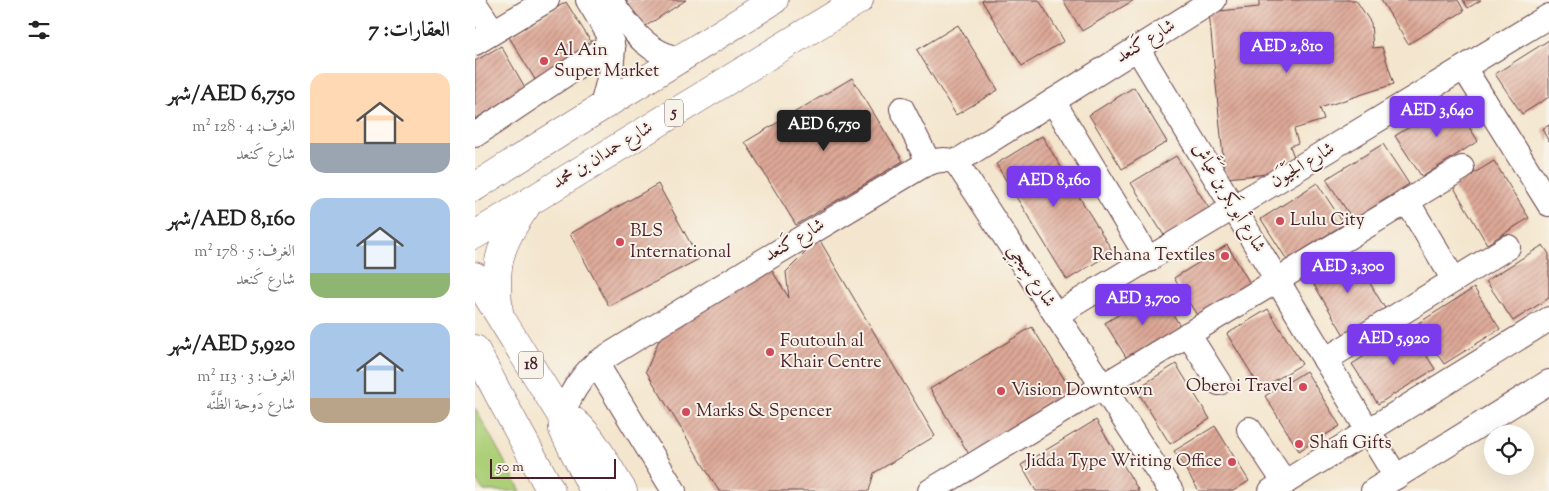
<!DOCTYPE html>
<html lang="ar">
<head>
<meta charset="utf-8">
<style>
	:root { --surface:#fff; --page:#f6f6f6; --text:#222; --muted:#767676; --accent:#7c3aed }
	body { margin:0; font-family:"Sorts Mill Goudy",Amiri,serif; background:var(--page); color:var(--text); direction:rtl; height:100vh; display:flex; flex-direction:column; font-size:19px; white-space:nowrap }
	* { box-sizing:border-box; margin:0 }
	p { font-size:16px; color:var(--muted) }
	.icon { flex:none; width:28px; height:28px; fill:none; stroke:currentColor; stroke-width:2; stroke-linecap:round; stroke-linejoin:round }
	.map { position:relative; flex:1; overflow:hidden; direction:ltr }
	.drawer { display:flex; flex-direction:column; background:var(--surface); width:475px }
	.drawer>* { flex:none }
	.tools { position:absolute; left:1009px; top:425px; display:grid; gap:10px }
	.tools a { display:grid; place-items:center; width:50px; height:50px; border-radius:50%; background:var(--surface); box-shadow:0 5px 20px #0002; font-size:25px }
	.scale { position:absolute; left:15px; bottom:12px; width:126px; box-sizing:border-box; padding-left:5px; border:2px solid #4a1f2b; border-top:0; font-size:14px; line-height:18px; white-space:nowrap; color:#4a1f2b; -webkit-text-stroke:4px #f7f3e8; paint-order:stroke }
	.price { position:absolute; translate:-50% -42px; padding:0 11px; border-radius:5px; background:var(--accent); color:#fff; font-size:16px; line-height:32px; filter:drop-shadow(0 1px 2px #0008) }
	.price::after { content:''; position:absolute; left:50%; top:30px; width:15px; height:11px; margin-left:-8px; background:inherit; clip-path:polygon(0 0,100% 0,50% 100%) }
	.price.selected { background:#222; color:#fff }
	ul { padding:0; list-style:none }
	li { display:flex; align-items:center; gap:15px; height:125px; padding:0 25px }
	li span { display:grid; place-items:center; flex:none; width:140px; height:100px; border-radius:15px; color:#555 }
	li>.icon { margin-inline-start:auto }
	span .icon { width:60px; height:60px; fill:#fffc; stroke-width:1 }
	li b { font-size:21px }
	h2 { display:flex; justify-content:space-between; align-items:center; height:60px; padding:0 25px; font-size:21px }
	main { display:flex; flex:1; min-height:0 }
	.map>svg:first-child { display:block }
	.grass { fill:#accf78; stroke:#7b7752 }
	.building { fill:url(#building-hatch) }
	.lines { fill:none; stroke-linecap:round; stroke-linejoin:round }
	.minor-casing { stroke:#643d43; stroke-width:26 }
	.major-casing { stroke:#643d43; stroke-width:29 }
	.minor { stroke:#fff; stroke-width:24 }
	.major { stroke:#fff; stroke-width:28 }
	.poi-dot { fill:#d1495b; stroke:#f7f3e8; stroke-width:2 }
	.labels { text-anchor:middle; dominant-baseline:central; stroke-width:4; stroke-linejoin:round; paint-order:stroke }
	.shield { fill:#f7f3e8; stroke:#7e5f64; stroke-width:1 }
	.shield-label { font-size:16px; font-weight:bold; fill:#4a1f2b }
	.street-label { font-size:18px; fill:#4a1f2b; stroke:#f7f3e8 }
	.poi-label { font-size:18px; fill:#4a1f2b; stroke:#f7f3e8; text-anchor:start }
</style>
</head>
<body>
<main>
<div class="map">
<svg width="1074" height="491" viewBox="0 0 1074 491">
	<defs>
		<pattern id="building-hatch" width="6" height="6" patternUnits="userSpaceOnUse" patternTransform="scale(1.25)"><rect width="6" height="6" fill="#dda897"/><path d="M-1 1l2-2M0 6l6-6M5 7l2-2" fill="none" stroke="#b5887b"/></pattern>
	</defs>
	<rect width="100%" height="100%" fill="#f7f3e8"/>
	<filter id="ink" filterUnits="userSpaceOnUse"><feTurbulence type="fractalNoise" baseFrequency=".02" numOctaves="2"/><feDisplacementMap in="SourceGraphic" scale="10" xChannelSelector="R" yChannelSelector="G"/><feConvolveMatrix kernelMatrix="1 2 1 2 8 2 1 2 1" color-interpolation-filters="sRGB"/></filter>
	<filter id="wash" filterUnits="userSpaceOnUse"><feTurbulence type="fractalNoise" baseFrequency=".0096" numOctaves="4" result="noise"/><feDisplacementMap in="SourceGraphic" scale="20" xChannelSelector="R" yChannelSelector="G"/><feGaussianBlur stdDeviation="1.12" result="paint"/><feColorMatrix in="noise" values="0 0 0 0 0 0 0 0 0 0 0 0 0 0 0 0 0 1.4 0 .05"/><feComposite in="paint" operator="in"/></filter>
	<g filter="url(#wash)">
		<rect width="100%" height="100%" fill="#f4e6ce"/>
		<path class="grass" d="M0,408l46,83h-37l-9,-12z"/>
		<g id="blocks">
			<g class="building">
				<path d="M151,0h60l-43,28z"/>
				<path d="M508,0h56l25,41 -42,25 -40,-65z"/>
				<path d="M588,0h71l-52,31z"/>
				<path d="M784,0h97l15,23 2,25 9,-1 12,37 -74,24 4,12 -30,9 4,14 -8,3 4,11 -25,17 -44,4 -16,-166 50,-5z"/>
				<path d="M906,0h77l6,11 -56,33z"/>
				<path d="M988,0h18l-13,8z"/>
				<path d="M91,2l27,43 -57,36 -27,-44z"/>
				<path d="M483,25l40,65 -42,25 -39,-65z"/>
				<path d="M1074,40v57l-27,17 -27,-40z"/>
				<path d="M26,46l25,43 -51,30v-58z"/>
				<path d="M377,78l51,83 -107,64 -51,-83z"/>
				<path d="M659,87l33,55 -45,27 -33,-54z"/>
				<path d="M977,100l26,41 -56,36 -27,-41z"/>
				<path d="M1074,125v17l-7,-13z"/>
				<path d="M567,136l71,116 -46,28 -71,-116z"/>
				<path d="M908,144l26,40 -56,36 -27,-41z"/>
				<path d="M701,156l34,54 -45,27 -34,-54z"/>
				<path d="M1019,161l35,57 -42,26 -34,-58z"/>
				<path d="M842,183l27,41 -57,36 -26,-41z"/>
				<path d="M183,184l41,75 -90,47 -39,-72z"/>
				<path d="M344,239l116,197 -61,37 -5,18h-150l-73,-120 16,-38 109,-64 18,29 -3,-26z"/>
				<path d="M752,245l24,40 -53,32 -24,-39z"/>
				<path d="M1068,245l6,9v44l-36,23 -27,-40z"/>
				<path d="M876,252l35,58 -42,25 -34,-57z"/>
				<path d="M999,288l26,41 -56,35 -27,-40z"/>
				<path d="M683,290l24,39 -53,33 -24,-39z"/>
				<path d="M793,309l34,55 -41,25 -34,-55z"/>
				<path d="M557,327l41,66 -103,63 -40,-67z"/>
				<path d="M934,328l26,41 -57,35 -26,-40z"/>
				<path d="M701,364l34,55 -40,25 -34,-55z"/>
				<path d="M831,371l34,55 -41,25 -34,-55z"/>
				<path d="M621,420l43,71h-103l-15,-26z"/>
				<path d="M740,426l34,55 -16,10h-34l-25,-40z"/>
			</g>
		</g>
	</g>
	<g filter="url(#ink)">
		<use href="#blocks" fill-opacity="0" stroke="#643d43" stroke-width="1"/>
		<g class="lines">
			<g class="minor-casing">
				<g id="minor">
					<path d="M113,0l20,33 5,16 -2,22 -9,35"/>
					<path d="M135,0c21,28 34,52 71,60"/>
					<path d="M0,4l18,27"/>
					<path d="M0,43l72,-43"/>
					<path d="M662,48l259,429"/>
					<path d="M989,68l85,136"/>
					<path d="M578,101l96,159"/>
					<path d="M427,109l27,54"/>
					<path d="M0,135l137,-92"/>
					<path d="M481,162l215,329"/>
					<path d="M932,201l47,79"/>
					<path d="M581,315l493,-299"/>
					<path d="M713,334l31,49"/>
					<path d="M850,360l183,-113"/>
					<path d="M121,363l78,128"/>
					<path d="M87,417c7,-22 17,-38 34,-54l167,-102 159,-95c12,-6 22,-8 34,-4l258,-162"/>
					<path d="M774,429l36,54"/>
					<path d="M455,491l532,-323"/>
					<path d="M796,491l278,-172"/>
					<path d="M898,491l176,-109"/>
				</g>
			</g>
			<g class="major-casing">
				<g id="major">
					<path d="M0,187c98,-64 200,-124 299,-187"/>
					<path d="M0,235l384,-235"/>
					<path d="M0,276l87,141 1,13 31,61"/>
					<path d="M24,312c-6,-46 0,-68 27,-105"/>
					<path d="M0,349l26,50 50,92"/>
					<path d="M87,417c5,1 10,2 14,6 18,15 34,48 47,68"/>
				</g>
			</g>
			<use href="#minor" class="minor"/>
			<use href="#major" class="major"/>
		</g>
	</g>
	<g class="poi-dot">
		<circle cx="69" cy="61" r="5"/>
		<circle cx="805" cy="221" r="5"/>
		<circle cx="145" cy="242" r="5"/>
		<circle cx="750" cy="256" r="5"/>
		<circle cx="295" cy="352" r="5"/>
		<circle cx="828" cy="387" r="5"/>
		<circle cx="526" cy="391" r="5"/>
		<circle cx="211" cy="412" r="5"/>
		<circle cx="824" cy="444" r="5"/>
		<circle cx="757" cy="462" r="5"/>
	</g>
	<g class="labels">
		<g class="shield">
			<rect x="190" y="99.5" width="18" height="27" rx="4"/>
			<rect x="43.5" y="351.5" width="25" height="27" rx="4"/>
		</g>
		<g class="shield-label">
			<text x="199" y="113">5</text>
			<text x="56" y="365">18</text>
		</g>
		<g class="street-label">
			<text transform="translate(671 42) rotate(-32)">شارع كَنعد</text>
			<text transform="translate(128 156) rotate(-31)">شارع حمدان بن محمد</text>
			<text transform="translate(828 166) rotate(-31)">شارع الجَيْوَن</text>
			<text transform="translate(753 198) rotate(59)">شارع أبو بَكر بن عَيَّاش</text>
			<text transform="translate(320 241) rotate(-31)">شارع كَنعد</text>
			<text transform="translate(556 276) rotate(57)">شارع سِيجِي</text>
		</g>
		<g class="poi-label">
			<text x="79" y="51">Al Ain<tspan x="79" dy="21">Super Market</tspan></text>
			<text x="815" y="221">Lulu City</text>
			<text x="155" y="232">BLS<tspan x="155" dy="21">International</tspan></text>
			<text x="740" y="256" text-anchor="end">Rehana Textiles</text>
			<text x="305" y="342">Foutouh al<tspan x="305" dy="21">Khair Centre</tspan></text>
			<text x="818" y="387" text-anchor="end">Oberoi Travel</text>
			<text x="536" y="391">Vision Downtown</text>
			<text x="221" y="412">Marks &amp; Spencer</text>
			<text x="834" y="444">Shafi Gifts</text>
			<text x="747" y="462" text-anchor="end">Jidda Type Writing Office</text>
		</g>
	</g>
</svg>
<div class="tools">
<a><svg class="icon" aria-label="locate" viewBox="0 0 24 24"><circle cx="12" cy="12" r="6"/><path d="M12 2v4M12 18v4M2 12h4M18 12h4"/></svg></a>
</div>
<div class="scale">50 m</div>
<b class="price" style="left:812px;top:74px">AED 2,810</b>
<b class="price" style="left:962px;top:138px">AED 3,640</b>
<b class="price selected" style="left:349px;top:152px">AED 6,750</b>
<b class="price" style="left:579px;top:208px">AED 8,160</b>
<b class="price" style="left:873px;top:294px">AED 3,300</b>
<b class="price" style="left:668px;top:326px">AED 3,700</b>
<b class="price" style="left:919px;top:366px">AED 5,920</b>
</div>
<section class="drawer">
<h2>العقارات: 7<svg class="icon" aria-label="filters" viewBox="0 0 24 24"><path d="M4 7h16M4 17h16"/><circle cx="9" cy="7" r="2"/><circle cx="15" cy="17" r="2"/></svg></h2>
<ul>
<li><span style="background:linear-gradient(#ffd9b3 70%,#9aa5b1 0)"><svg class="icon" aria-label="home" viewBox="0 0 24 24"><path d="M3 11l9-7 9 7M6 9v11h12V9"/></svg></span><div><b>AED 6,750/شهر</b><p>الغرف: 4 · 128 m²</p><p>شارع كَنعد</p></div></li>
<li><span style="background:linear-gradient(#a9c7e8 75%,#8fb573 0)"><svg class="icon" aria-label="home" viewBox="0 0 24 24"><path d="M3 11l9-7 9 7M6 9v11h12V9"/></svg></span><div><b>AED 8,160/شهر</b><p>الغرف: 5 · 178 m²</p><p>شارع كَنعد</p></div></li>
<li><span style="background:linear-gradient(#a9c7e8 75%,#b9a48a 0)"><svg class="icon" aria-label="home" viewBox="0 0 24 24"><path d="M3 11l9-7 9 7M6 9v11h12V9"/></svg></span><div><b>AED 5,920/شهر</b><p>الغرف: 3 · 113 m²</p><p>شارع دَوحة الظَّنَّه</p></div></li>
</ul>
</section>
</main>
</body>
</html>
